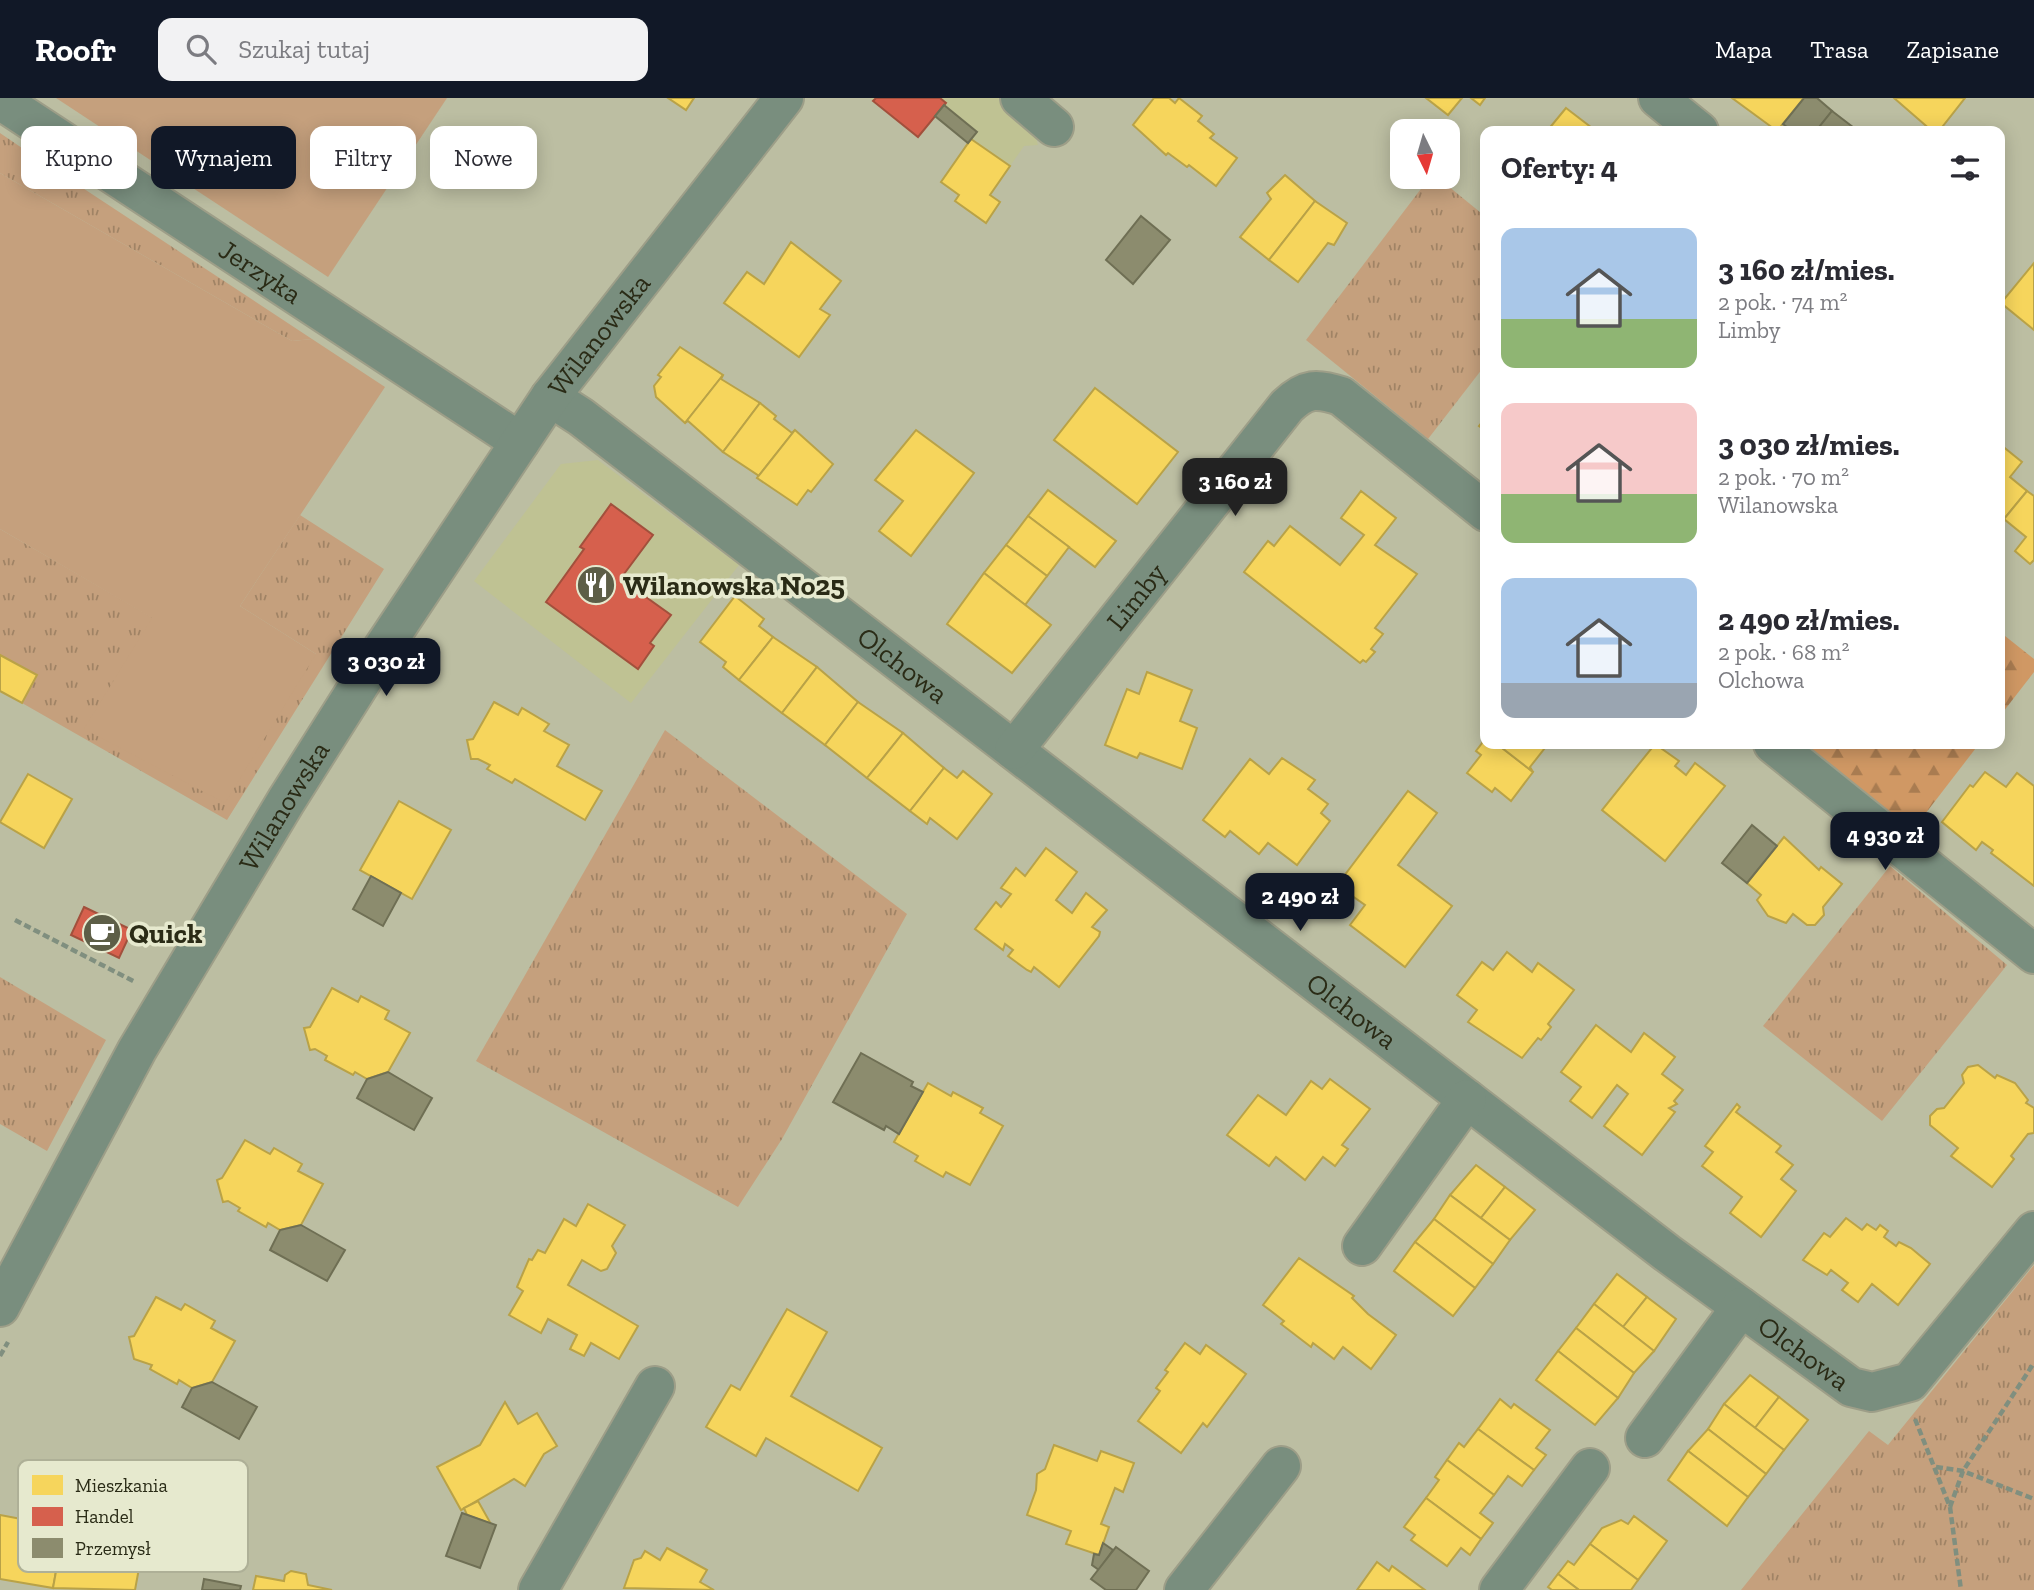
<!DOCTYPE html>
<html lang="pl">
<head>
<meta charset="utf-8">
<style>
	:root { --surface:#fff; --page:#f2f2f3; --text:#2b2b33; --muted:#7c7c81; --accent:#111827 }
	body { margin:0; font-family:"Zilla Slab",serif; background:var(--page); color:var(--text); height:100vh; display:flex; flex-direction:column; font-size:26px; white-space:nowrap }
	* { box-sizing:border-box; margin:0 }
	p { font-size:23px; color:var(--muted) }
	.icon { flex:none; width:38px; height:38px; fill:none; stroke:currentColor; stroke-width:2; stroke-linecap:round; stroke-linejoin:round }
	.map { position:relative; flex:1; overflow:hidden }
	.drawer { position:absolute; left:1480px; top:28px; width:525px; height:623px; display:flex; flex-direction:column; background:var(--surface); border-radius:14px; box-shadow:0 4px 18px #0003 }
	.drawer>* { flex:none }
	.top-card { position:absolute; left:21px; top:28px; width:665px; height:63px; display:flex; gap:14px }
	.needle { width:46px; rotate:175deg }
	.tools { position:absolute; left:1390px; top:21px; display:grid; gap:14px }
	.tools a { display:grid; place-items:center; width:70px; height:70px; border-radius:14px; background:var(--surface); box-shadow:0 4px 18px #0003; font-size:35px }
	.price { position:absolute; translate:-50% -60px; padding:0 16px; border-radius:14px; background:var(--accent); color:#fff; font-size:23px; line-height:46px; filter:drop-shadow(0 2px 4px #0008) }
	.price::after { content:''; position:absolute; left:50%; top:42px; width:21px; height:16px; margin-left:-10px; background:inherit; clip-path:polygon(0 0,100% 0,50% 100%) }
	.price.selected { background:#222; color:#fff }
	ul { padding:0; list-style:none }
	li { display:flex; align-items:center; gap:21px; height:175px; padding:0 21px }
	li span { display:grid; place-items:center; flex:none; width:196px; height:140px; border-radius:14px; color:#555 }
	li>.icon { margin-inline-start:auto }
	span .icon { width:84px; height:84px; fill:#fffc; stroke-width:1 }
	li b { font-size:30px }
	h2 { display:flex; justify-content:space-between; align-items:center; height:84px; padding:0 21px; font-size:30px }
	.chip { padding:0 24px; border-radius:14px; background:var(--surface); box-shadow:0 4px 18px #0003; font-size:24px; line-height:63px }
	.chip.selected { background:var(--accent); color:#fff }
	header { display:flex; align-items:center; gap:42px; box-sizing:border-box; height:98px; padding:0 35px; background:var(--accent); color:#fff }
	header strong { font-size:33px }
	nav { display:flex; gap:38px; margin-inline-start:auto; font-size:24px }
	.search { width:490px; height:63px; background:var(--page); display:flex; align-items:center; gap:18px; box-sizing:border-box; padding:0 24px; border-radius:14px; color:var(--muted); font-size:26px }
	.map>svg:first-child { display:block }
	.built { fill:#bfc293 }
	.grass { fill:url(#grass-tufts) }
	.forest { fill:url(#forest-firs) }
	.pitch { fill:#c5a07d }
	.homes { fill:#f6d55c; stroke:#b9a247; stroke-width:2 }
	.shops { fill:#d6604d; stroke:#a2503c; stroke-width:2 }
	.industry { fill:#8c8c6e; stroke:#6f6f54; stroke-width:2 }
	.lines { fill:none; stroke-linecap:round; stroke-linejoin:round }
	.minor-casing { stroke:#9d9e88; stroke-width:42 }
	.path { stroke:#808f7f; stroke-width:4.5; stroke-dasharray:7 3.5; stroke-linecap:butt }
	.minor { stroke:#798e7e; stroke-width:38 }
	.labels { text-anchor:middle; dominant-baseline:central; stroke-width:7; stroke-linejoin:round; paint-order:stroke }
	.street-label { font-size:28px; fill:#2a2b16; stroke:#e6e9ce }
	.poi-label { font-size:28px; font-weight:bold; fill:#2a2b16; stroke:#e6e9ce; text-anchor:start }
	.key { fill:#e6e9ce; stroke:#aeb097; stroke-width:2 }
	.key-label { font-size:19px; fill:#2a2b16 }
</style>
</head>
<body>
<header>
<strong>Roofr</strong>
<div class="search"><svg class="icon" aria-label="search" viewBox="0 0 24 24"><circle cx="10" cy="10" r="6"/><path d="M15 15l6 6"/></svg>Szukaj tutaj</div>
<nav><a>Mapa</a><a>Trasa</a><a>Zapisane</a></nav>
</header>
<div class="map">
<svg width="2034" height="1492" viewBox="0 0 2034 1492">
	<defs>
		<pattern id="grass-tufts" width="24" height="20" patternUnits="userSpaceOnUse" patternTransform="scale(1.75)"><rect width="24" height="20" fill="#c5a07d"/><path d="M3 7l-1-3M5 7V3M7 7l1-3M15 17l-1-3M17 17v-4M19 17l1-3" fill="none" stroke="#a08365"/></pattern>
		<pattern id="forest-firs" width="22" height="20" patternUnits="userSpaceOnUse" patternTransform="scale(1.75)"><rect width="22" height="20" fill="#d09864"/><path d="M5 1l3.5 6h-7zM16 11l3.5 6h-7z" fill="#a97c51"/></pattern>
	</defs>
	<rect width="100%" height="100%" fill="#bcbea2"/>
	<g class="built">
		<path d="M870,0h130l32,25 6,22 -14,1 -14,20 -39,-27 -3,4 -33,-26 -17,20z"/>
		<path d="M598,362l141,105 -108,138 -157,-122 87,-117z"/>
	</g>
	<g class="grass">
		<path d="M0,35l22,15 290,191 -20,2 -292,-168z"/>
		<path d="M1430,79h7l49,40v147l-58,75 -122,-99z"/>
		<path d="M300,417l84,54 -157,251 -205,-117 15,-28 -37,-20v-126l153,89 -68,111 231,-75 -76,-48z"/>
		<path d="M665,632l242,184 -125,225 -44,68 -262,-146z"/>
		<path d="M1890,768l117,99 -125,156 -119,-95z"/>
		<path d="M0,879l106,63 -59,111 -47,-27z"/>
		<path d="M2034,1167v325h-293l128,-159 19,14z"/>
	</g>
	<g class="forest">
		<path d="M2000,534l34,27v13l-34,44z"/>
		<path d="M1803,646h176l-67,87z"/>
	</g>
	<g class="pitch">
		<path d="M56,0h391l-119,179z"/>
		<path d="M0,75l292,168 20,-2 73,48 -145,219 76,48 -91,149 -141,-74 68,-111 -152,-89z"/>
	</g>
	<g class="homes">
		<path d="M668,0h26l-8,12z"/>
		<path d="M1154,0h15l6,5 4,-5 23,18 -4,5 16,13 -4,4 27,20 -21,28 -27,-21 -2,2 -19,-14 -2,2 -33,-30z"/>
		<path d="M1426,0h36l-14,17z"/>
		<path d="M1471,0h14l-5,7z"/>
		<path d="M1732,0h72l-27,33z"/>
		<path d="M1894,0h71l-26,33h-7z"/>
		<path d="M1566,10l30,23h-49z"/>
		<path d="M971,41l39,27 -20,29 10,7 -14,21 -31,-22 4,-6 -18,-13z"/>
		<path d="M1285,77l30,26 -46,59 -29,-23 31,-38 -4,-6z"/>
		<path d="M1315,103l32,22 -13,22 -6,-2 -30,39 -29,-22z"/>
		<path d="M791,144l50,39 -21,28 10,6 -31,42 -75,-54 23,-31 17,12z"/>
		<path d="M2034,165v67l-33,-27z"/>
		<path d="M680,249l43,28 -38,48 -29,-26 -2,-11 7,-9 -3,-2z"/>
		<path d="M723,277l-2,4 39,24 -37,49 -35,-31 -3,2z"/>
		<path d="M1095,290l83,64 -41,52 -83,-64z"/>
		<path d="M760,305l16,13 -2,3 18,14 3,-3 -38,48 2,-2 -36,-24z"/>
		<path d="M1486,319v14l-7,-5z"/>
		<path d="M795,332l38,34 -22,28 -3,-2 -11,15 -40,-27z"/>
		<path d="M916,332l58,43 -63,83 -32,-25 24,-30 -28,-21z"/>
		<path d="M2001,347l21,17 -12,15 17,14 -23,28 -4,-3z"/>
		<path d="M1048,392l68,51 -21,26 -67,-51z"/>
		<path d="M1361,393l35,27 -21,27 42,29 -42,54 8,6 -12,15 4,3 -9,10 -3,-2 -3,3 -116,-91 24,-31 6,5 16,-20 50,39 24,-30 -23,-17z"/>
		<path d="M2027,393l7,5v64l-4,4 -15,-13 11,-14 -22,-18z"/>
		<path d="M1028,418l41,31 -22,29 -41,-31z"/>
		<path d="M1006,447l41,31 -22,29 -41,-32z"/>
		<path d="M984,475l67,52 -39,48 -65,-49z"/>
		<path d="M735,498l29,23 -5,7 14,11 -34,43 -16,-13 3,-5 -26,-20z"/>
		<path d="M773,539l44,30 -35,46 -43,-33z"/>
		<path d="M0,557l37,20 -15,28 -22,-12z"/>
		<path d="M817,569l41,35 -33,43 -43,-32z"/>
		<path d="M1147,574l45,18 -12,31 17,7 -15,41 -42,-16 -3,5 -32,-13 22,-56 12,5z"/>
		<path d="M494,604l24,13 4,-7 27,16 -5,7 25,14 -12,21 45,25 -17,29 -70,-41 -3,4 -25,-14 3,-4 -12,-6h-7l-4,-19 6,-1z"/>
		<path d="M858,604l45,31 -36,45 -42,-33z"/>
		<path d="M903,635l41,35 -34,43 -43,-33z"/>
		<path d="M1486,640v6h11l36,28 -22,29 -16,-13 -3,4 -25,-19 14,-18 -5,-4z"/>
		<path d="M1497,646h51l-18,23 3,5z"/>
		<path d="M1655,646l24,17 -4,5 11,9 9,-12 30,23 -60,75 -63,-51z"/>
		<path d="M1282,660l33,22 -7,9 20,15 -7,9 9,8 -33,44 -29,-22 -9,11 -29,-23 -5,6 -22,-17 47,-61 19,15z"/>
		<path d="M944,670l13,10 6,-7 29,23 -35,45 -27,-21 -3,6 -17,-13z"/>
		<path d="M1985,674l21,15 11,-14 17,13v100l-43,-33 2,-3 -11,-8 -6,8 -34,-28 28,-37 3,2z"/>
		<path d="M28,676l44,25 -28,49 -44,-26z"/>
		<path d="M1408,693l29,22 -39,52 54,41 -47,61 -55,-42 15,-20 -20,-14 -2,3 -8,-6z"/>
		<path d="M399,703l52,29 -39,69 -52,-29z"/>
		<path d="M1784,739l35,33 2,-3 21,17 -19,23 1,8 -9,10h-8l-14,-11 -7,9 -18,-7 -11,-16 4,-5 -14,-12z"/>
		<path d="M1046,750l31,24 -21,28 16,13 14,-20 21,17 -15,17 8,5 -1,4 -40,51 -25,-20 -3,5 -4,-2 -19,-14 5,-6 -8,-6 -2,6 -28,-21 21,-27 5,5 10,-13 -10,-6 15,-20 9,8z"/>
		<path d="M1507,854l25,20 6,-9 36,27 -26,34 3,3 -10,13 -3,-2 -16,20 -54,-36 9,-12 -20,-15 25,-33 11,8z"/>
		<path d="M332,890l26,14 3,-6 28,15 -4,8 25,14 -22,39 -21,7 -12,-7 -2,3 -28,-15 2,-4 -12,-7 -5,1 -6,-22 6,-1z"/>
		<path d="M1596,927l35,27 13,-19 31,24 -13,17 21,16 -9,11 3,3 -8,4 6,4 -33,43 -38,-29 24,-32 -11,-9 -25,33 -22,-17 11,-14 -20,-15z"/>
		<path d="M1978,967l17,13 2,-3 18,8 13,17 -2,3 8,5v25l-6,1 -17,22 3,3 -22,28 -41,-31 7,-8 -28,-23v-9l7,-7 7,-1 20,-25 -2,-8 6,-8z"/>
		<path d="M1330,981l40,30 -28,36 6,4 -13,17 -12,-9 -18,23 -29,-23 -7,9 -42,-31 31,-40 28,20 25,-34 11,8z"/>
		<path d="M928,985l23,13 2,-4 30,16 -3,5 23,13 -33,59 -24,-13 -3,5 -28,-16 3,-5 -24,-14z"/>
		<path d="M1737,1006l3,3 -4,5 45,34 -5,6 17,13 -12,14 15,12 -35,46 -31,-24 12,-16 -40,-31 11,-14 -8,-6z"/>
		<path d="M245,1042l25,14 4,-6 28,16 -4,7 25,13 -22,41 -21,5 -12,-7 -2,4 -28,-16 2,-3 -12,-7 -5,1 -6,-22 5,-2z"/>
		<path d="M1476,1067l29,22 -24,31 -31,-23z"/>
		<path d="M1505,1089l30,23 -25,30 -29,-22z"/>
		<path d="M1450,1097l60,45 -17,24 -59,-45z"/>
		<path d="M588,1106l37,21 -13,21 4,7 -9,16 -6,2 -19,-11 -14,25 70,41 -19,33 -28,-16 -7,13 -14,-7 7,-14 -29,-16 -7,14 -32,-18 14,-24 -6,-4 12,-28 3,1 6,-10 7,3 19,-34 12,7z"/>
		<path d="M1846,1120l16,12 5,-6 9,6 4,-5 8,6 -4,6 12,9 3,-4 12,6 19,16 -32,41 -26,-21 -14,18 -16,-12 6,-7 -17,-13 -4,5 -24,-15 21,-27 6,4z"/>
		<path d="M1434,1121l59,45 -18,24 -60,-46z"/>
		<path d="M1415,1144l60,46 -22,28 -59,-45z"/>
		<path d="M1299,1160l55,38 -2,2 16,16 28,21 -25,34 -28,-22 -9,12 -21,-16 -2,4 -30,-23 3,-3 -21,-16z"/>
		<path d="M1617,1176l30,23 -24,30 -29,-23z"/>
		<path d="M156,1199l25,13 4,-6 30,17 -4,7 24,13 -23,41 -20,6 -13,-8 -2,4 -27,-15 2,-4 -18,-6 -5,-22 5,-1z"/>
		<path d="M1647,1199l29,22 -22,32 -31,-24z"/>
		<path d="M1594,1206l60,47 -20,22 -58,-45z"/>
		<path d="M787,1211l40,23 -36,64 91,52 -24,43 -92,-53 -10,18 -50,-29 25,-42 9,5z"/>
		<path d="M1576,1230l58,45 -16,25 -60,-47z"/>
		<path d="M1185,1245l15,11 6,-9 40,29 -39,53 -4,-4 -22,30 -43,-32 22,-30 -4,-3 12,-16 -3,-2z"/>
		<path d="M1558,1253l60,47 -23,27 -59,-45z"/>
		<path d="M1750,1277l29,22 -24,31 -31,-24z"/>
		<path d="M1779,1299l29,23 -24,30 -29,-22z"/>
		<path d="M1500,1301l11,9 3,-4 36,26 -14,18 10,7 -12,15 -56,-41z"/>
		<path d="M505,1304l13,22 19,-11 20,33 -13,8 -19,32 -11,-7 -53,31 -24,-43 43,-22z"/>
		<path d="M1724,1306l60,46 -18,24 -58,-45z"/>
		<path d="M1478,1331l56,41 -12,16 -14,-10 -14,19 -47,-35 12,-17 5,4z"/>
		<path d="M1708,1331l58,45 -18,23 -60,-46z"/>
		<path d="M1054,1347l43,16 4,-10 33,12 -11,29 -8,-4 -14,36 8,3 -10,28 -33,-11 5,-13 -44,-16 9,-25 1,-16 8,-5z"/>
		<path d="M1688,1353l60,46 -21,29 -59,-46z"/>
		<path d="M1447,1362l47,35 -14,18 13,10 -12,16 -55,-41 13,-18 -4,-3z"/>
		<path d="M1426,1400l55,41 -11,16 -9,-7 -14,18 -36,-26 4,-5 -11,-8z"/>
		<path d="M478,1403l13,23 -24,-9 -3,-7z"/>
		<path d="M0,1417l32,6 -2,10 32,7 -9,50 -53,-9z"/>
		<path d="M1634,1418l33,25 -29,39 -48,-36 12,-16 19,-8 7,4z"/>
		<path d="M95,1434l49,9 -9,49 -82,-2 9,-50 31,5z"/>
		<path d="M1590,1446l48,36 -7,10h-52l-21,-16 10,-13 6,4z"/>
		<path d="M667,1450l40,22 -7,12 14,8 -90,-2 10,-28 7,-2 4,-7 15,9z"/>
		<path d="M1377,1464l12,9 3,-5 33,24h-68z"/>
		<path d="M291,1473l15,3 2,11 24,5h-79l3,-14 28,5 1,-6z"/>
		<path d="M1558,1476l21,16h-27l-4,-3z"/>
	</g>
	<g class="shops">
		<path d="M876,0h64l6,5 -28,34 -45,-36z"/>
		<path d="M611,406l42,31 -29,39 11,9 -3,4 39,28 -21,28 4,3 -16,23 -92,-67 38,-53 -4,-2z"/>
		<path d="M84,809l48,23 -13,28 -48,-23z"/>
	</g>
	<g class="industry">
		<path d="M1804,0h13l15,13 -16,20h-24l-9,-7z"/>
		<path d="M944,7l33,27 -9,11 -33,-27z"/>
		<path d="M1832,13l26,20h-42z"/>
		<path d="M1141,118l29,24 -37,44 -27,-24z"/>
		<path d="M1752,727l25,21 -30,37 -25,-20z"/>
		<path d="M371,778l30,17 -18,33 -30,-17z"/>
		<path d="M861,955l52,29 -2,4 12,6 -24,42 -13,-8 -2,4 -51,-28z"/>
		<path d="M388,974l44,26 -18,32 -57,-32 10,-19z"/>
		<path d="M301,1127l44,25 -18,31 -57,-31 10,-20z"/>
		<path d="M212,1284l45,25 -18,32 -57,-32 10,-19z"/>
		<path d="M462,1415l34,12 -16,43 -34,-12z"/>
		<path d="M1103,1445l10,7 -14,20 -7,-5 2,-11 5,1z"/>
		<path d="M1116,1449l33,24 -13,19h-30l-15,-11z"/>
		<path d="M204,1481l37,7 -1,4h-38z"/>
	</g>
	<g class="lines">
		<g class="minor-casing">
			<g id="minor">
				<path d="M1020,0l34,29"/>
				<path d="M1658,0l41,33"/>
				<path id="s1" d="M0,2l520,342"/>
				<path id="s2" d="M550,299l31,20 1086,836 184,134 21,5 38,-10 124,-151"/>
				<path d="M1773,646l261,210"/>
				<path id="s3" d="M1014,652l273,-344c19,-18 30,-18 54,-10l145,116"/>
				<path d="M1362,1148l105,-147"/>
				<path id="s4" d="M0,1209l137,-257 149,-249 89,-141 175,-263 234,-299"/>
				<path d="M1645,1340l96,-131"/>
				<path d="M538,1492l117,-204"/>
				<path d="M1184,1492l97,-124"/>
				<path d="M1499,1492l91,-122"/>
			</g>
		</g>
		<g class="path">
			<path d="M15,822l120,62"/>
			<path d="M0,1258l8,-14"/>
			<path d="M1915,1321l35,88 11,83"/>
			<path d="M1936,1369l27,4 71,28"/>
			<path d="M1950,1409l13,-36 71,-108"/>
		</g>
		<use href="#minor" class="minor"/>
	</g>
	<defs>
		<g id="restaurant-disc" transform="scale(2.0125)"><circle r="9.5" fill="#5d5e47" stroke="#e6e9ce"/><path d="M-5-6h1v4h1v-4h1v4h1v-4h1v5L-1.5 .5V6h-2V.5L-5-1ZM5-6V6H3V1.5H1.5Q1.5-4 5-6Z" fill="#fff"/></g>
		<g id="cafe-disc" transform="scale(2.0125)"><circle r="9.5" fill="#5d5e47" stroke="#e6e9ce"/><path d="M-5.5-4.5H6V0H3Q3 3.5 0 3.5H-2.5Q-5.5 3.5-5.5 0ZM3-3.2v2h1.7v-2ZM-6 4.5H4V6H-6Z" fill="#fff"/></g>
	</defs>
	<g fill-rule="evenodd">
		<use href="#restaurant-disc" x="596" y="487"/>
		<use href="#cafe-disc" x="102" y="835"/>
	</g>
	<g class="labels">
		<g class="street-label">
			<text stroke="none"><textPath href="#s1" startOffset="312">Jerzyka</textPath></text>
			<text stroke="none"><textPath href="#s4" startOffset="1143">Wilanowska</textPath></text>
			<text stroke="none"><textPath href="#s3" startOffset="196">Limby</textPath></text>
			<text stroke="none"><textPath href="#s2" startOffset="443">Olchowa</textPath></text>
			<text stroke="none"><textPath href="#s4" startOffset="576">Wilanowska</textPath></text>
			<text stroke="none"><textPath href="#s2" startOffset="1010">Olchowa</textPath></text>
			<text stroke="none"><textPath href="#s2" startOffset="1577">Olchowa</textPath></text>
		</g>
		<g class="poi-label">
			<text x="623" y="487">Wilanowska No25</text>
			<text x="129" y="835">Quick</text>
		</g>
	</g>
	<rect x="18" y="1362" width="230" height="112" rx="10" class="key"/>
	<rect x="32" y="1377" width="31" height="20" fill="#f6d55c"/>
	<rect x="32" y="1409" width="31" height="19" fill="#d6604d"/>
	<rect x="32" y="1440" width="31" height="20" fill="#8c8c6e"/>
	<g class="key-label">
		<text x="75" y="1394">Mieszkania</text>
		<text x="75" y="1425">Handel</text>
		<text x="75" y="1457">Przemysł</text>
	</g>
</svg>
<div class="tools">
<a><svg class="needle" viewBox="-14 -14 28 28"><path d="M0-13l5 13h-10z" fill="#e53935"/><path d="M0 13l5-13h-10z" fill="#7c7c81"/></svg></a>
</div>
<b class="price selected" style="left:1235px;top:420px">3 160 zł</b>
<b class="price" style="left:386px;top:600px">3 030 zł</b>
<b class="price" style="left:1885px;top:774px">4 930 zł</b>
<b class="price" style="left:1300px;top:835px">2 490 zł</b>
<div class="top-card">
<a class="chip">Kupno</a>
<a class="chip selected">Wynajem</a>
<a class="chip">Filtry</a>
<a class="chip">Nowe</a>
</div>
<section class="drawer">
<h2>Oferty: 4<svg class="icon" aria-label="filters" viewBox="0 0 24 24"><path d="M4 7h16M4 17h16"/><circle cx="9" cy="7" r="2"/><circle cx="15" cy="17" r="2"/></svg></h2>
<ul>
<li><span style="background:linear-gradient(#a9c7e8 65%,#8fb573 0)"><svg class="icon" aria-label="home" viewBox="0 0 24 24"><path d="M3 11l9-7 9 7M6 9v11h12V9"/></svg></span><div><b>3 160 zł/mies.</b><p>2 pok. · 74 m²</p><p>Limby</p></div></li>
<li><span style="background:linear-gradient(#f6c9c9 65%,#8fb573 0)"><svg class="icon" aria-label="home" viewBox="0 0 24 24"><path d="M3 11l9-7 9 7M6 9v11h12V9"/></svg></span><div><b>3 030 zł/mies.</b><p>2 pok. · 70 m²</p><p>Wilanowska</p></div></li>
<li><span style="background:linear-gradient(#a9c7e8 75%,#9aa5b1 0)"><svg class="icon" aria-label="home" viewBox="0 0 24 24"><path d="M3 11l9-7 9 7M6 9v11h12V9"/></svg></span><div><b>2 490 zł/mies.</b><p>2 pok. · 68 m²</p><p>Olchowa</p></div></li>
</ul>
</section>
</div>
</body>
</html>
